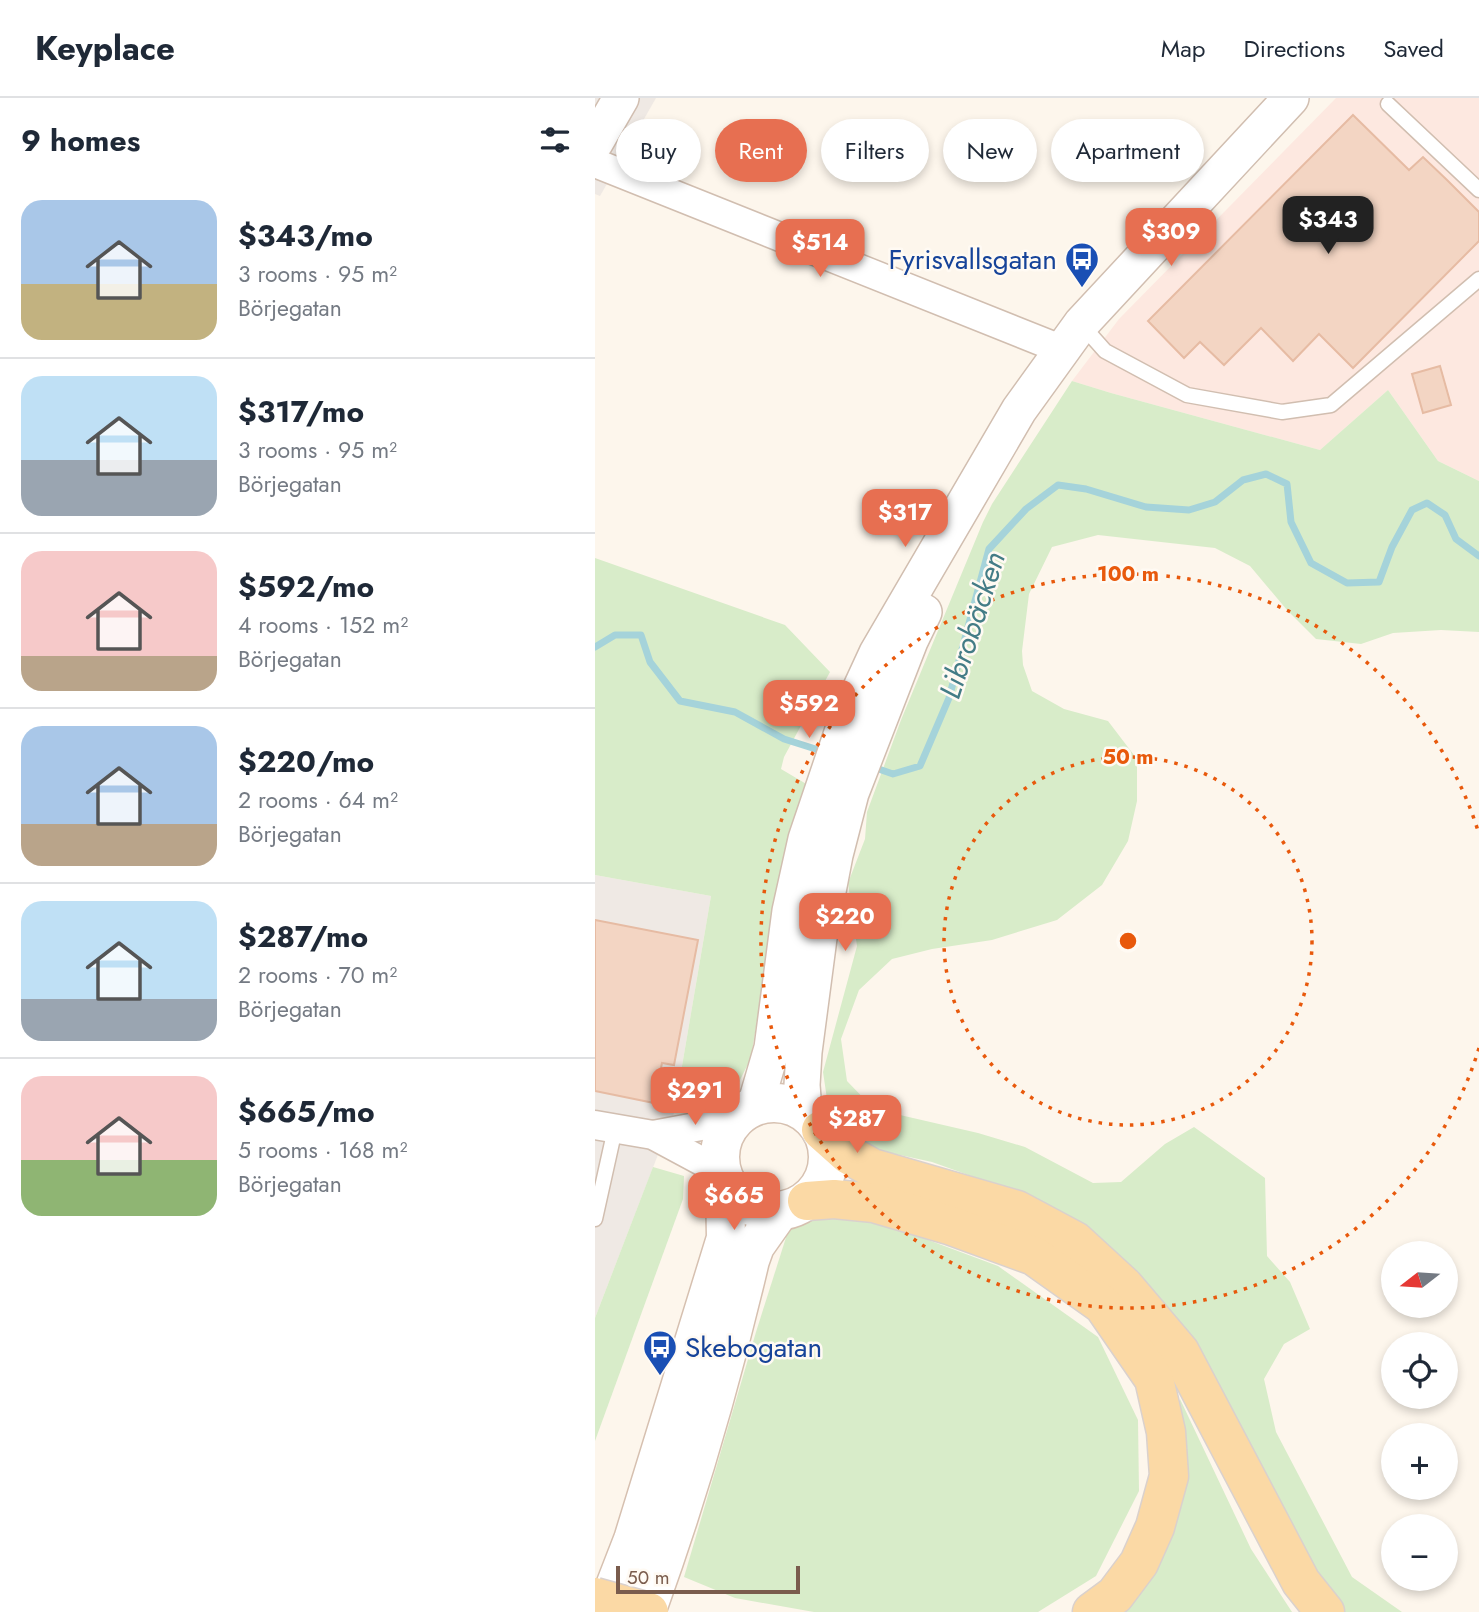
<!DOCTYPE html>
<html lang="en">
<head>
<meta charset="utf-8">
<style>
	:root { --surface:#fff; --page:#f2f2f3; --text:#1f2937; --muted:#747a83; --line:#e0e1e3; --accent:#e76f51 }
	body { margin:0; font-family:Jost,sans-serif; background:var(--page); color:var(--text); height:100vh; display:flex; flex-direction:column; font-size:26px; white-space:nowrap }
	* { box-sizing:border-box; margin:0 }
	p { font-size:23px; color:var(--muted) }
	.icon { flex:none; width:38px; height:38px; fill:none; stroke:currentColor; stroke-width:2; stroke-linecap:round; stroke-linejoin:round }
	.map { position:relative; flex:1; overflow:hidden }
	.side { display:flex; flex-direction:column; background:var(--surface); width:595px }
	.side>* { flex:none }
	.top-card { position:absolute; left:21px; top:21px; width:665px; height:63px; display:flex; gap:14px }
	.needle { width:46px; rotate:253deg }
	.buttons { position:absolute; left:786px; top:1143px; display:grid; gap:14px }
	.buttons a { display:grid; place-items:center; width:77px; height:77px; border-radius:50%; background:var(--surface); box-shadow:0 4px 10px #0003; font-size:35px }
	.scale { position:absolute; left:21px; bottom:18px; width:184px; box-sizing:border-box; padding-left:7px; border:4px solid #7a5c4d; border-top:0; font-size:19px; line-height:24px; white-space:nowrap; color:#7a5c4d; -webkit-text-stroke:5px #fffaf3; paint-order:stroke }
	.price { position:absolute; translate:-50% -60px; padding:0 16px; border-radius:14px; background:var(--accent); color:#fff; font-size:23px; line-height:46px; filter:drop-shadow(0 2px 4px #0008) }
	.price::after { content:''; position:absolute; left:50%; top:42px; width:21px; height:16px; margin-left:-10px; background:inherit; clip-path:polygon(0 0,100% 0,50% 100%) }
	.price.active { background:#222; color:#fff }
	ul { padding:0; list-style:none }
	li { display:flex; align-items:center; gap:21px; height:175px; padding:0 21px }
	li+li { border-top:2px solid var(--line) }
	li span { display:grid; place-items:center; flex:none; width:196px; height:140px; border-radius:21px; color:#555 }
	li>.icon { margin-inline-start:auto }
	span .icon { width:84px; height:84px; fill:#fffc; stroke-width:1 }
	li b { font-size:30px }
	h2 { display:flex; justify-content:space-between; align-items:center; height:84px; padding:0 21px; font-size:30px }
	.tag { padding:0 24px; border-radius:32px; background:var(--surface); box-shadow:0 4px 10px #0003; font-size:24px; line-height:63px }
	.tag.active { background:var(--accent); color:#fff }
	header { display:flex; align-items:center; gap:42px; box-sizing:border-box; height:98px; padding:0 35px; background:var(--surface); border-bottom:2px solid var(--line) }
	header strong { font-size:33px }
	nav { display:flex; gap:38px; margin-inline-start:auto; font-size:24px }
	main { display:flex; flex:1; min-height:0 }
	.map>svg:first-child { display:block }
	.commercial { fill:#fde8e0 }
	.industrial { fill:#efe9e4 }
	.green { fill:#d8ecc9 }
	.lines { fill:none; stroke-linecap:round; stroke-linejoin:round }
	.stream { stroke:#a5d3da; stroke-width:7 }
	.building { fill:#f3d5c3; stroke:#e6bba3; stroke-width:2 }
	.service-casing { stroke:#d1beb0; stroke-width:17 }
	.minor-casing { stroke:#d1beb0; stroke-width:31 }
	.tertiary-casing { stroke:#d1beb0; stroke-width:38 }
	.secondary-casing { stroke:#d6c0b0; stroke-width:41 }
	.primary-casing { stroke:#dad1cd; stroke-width:41 }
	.service { stroke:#fff; stroke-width:14 }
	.minor { stroke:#fff; stroke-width:28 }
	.tertiary { stroke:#fff; stroke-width:35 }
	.secondary { stroke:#fff; stroke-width:38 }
	.primary { stroke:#fbd9a5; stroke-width:38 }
	.primary-bridge-casing { stroke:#dad1cd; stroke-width:41; stroke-linecap:butt }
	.primary-bridge { stroke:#fbd9a5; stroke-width:38 }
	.ring { fill:none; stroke:#e8590c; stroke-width:3.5; stroke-dasharray:3.5 7 }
	.labels { text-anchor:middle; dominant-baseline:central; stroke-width:5; stroke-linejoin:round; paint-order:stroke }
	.transit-label { font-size:28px; fill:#164399; stroke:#fffaf3; text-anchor:end }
	.water-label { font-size:30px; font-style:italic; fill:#437c86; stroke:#fffaf3 }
	.centre { fill:#e8590c; stroke:#fffaf3; stroke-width:3.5 }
	.ring-label { font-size:21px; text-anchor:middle; font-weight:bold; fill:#e8590c; stroke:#fffaf3; stroke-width:5; stroke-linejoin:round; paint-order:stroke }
</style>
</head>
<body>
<header>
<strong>Keyplace</strong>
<nav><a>Map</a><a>Directions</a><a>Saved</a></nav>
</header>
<main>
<section class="side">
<h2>9 homes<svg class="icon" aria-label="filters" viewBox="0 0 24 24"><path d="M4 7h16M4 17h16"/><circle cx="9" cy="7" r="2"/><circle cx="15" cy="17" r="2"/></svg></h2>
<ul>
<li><span style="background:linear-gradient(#a9c7e8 60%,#c2b280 0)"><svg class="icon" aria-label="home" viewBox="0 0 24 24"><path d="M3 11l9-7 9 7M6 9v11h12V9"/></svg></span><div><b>$343/mo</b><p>3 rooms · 95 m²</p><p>Börjegatan</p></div></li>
<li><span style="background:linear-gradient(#bfe0f5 60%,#9aa5b1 0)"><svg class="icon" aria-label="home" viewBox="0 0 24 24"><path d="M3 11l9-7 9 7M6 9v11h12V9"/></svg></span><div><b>$317/mo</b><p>3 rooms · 95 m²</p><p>Börjegatan</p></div></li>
<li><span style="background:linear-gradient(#f6c9c9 75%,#b9a48a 0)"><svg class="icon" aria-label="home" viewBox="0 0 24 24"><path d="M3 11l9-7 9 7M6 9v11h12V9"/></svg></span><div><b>$592/mo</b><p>4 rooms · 152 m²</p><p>Börjegatan</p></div></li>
<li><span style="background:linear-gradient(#a9c7e8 70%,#b9a48a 0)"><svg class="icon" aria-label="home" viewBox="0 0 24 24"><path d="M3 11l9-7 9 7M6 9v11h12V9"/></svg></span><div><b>$220/mo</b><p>2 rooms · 64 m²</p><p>Börjegatan</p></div></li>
<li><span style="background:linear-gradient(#bfe0f5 70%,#9aa5b1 0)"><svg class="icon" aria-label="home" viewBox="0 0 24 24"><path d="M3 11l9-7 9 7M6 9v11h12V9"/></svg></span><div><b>$287/mo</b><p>2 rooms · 70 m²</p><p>Börjegatan</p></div></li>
<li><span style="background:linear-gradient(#f6c9c9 60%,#8fb573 0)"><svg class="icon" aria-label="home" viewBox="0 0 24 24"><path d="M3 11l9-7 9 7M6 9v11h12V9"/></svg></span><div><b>$665/mo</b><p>5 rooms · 168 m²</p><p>Börjegatan</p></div></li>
</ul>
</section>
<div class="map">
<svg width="884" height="1514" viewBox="0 0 884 1514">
	<rect width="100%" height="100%" fill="#fdf6ec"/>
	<path class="commercial" d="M741,0h143v383l-41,-20 -50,-71 -68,60 -209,-57 -39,-12 47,-62z"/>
	<g class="industrial">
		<path d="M0,0h61l-56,98 -5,-2z"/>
		<path d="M0,777l116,21 -37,217 -79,205z"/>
	</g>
	<g class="green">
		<path d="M477,283l39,12 209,57 68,-60 50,71 41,20v151l-38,-2 -48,3 -32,11 -45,-5 -29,-29 -37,-44 -35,-18 -117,-13 -46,12 -23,47 -7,57 1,14 9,26 32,18 44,12 29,38v42l-9,40 -26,44 -45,35 -65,20 -60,9 -40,10 -33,31 -18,49 6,42 27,28 104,24 47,14 68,36 28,-1 44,-38 29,-17 71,51 2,78 23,26 20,47 -26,15 -20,35 12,53 76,145 50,35h-62l-148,-260 -182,-162 -78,-28 -73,-16 -17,-10 -15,-37 -4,-27 34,-126 -9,-63 17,-44 2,-27 34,-92 82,-198 9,-18z"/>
		<path d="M0,460l190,67 45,47 -46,85 -3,12 27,16 -31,108 -26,165 -12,24 -13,6 -25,26 -27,-1 37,-217 -116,-21z"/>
		<path d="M58,1069l31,9 -1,23 -88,242v-123z"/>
		<path d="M220,1115l57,6 126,47 100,71 40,83 1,71 -43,85 -58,36h-224l-79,-14 -51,-21 72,-245 33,-104z"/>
		<path d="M585,1301l71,150 41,63h-179l65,-114z"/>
	</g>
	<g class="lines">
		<g class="stream">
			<path d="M0,549l20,-12h26l9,27 30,39 55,11 49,27 41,13"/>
			<path d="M275,668l23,8 27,-8 29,-68 40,-149 37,-40 32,-24 28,4 60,18 43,3 26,-8 28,-22 23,-6 21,10 4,38 20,41 36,20 32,-1 13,-35 20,-37 15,-7 18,12 11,24 23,17"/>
		</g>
	</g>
	<g class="building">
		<path d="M758,17l56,55 14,-13 24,23 32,32v29l-126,127 -34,-34 -26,27 -32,-33 -37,37 -24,-23 -16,16 -36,-37z"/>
		<path d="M845,268l11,39 -28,8 -11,-39z"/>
		<path d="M0,822l103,20 -24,125 -12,-2 -8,40 -59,-12z"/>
	</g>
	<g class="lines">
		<g class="service-casing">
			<g id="service">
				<path d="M793,6l91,86"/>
				<path d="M486,226l24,27 82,44 95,17 49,-7 148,-126"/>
				<path d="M0,1121l20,-90"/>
			</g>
		</g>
		<g class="minor-casing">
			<g id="minor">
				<path d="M0,65l468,187"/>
				<path d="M0,1027l58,10 67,36"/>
				<path d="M58,1037l80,-15"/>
			</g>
		</g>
		<g class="tertiary-casing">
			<g id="tertiary">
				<path d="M0,45l26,-45"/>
				<path d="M160,1008l17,-58 18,-137 16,-72 41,-121 30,-65 142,-243 62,-86 210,-226"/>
				<path d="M209,1013l-2,-26 2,-33 15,-114 16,-83 16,-62 59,-152 14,-29"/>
			</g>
		</g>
		<g class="secondary-casing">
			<g id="secondary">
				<circle cx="179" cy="1059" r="54"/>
				<path d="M10,1514l28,-72 93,-302 -1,-55"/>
				<path d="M51,1514c42,-115 76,-233 104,-352l5,-14 24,-34"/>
			</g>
		</g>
		<g class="primary-casing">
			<g id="primary">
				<path d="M226,1032l28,25 23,13 145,42 58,31 49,45 56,66 121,230 24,30"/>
				<path d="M212,1103l27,-2 40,4 75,22 85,31 69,49 51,74 12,53 3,44 -14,51 -16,36 -24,32 -23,17"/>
			</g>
		</g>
		<use href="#service" class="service"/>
		<use href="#minor" class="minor"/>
		<use href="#tertiary" class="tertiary"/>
		<use href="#secondary" class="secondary"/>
		<use href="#primary" class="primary"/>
		<g class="primary-bridge-casing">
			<path id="primary-bridge" d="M0,1499l54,15"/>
		</g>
		<use href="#primary-bridge" class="primary-bridge"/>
	</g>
	<g class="ring">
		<circle cx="533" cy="843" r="184"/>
		<path d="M884 950A367 367 0 1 1 884 736"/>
	</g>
	<defs>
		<g id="bus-pin" transform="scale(1.75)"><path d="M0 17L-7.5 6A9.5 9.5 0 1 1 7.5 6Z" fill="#1a4fb4" stroke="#fffaf3"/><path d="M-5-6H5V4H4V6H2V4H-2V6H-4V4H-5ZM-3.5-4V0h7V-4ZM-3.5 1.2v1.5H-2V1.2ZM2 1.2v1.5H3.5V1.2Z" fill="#fff"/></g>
	</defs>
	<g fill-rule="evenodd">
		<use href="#bus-pin" x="487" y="161"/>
		<use href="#bus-pin" x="65" y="1249"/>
	</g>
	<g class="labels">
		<g class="transit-label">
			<text x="462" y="161">Fyrisvallsgatan</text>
			<text x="90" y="1249" text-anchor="start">Skebogatan</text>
		</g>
		<g class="water-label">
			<text transform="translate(377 527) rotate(-72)">Librobäcken</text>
		</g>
	</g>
	<circle cx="533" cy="843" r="10" class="centre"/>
	<g class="ring-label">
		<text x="533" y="483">100 m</text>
		<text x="533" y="666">50 m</text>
	</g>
</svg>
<div class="buttons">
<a><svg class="needle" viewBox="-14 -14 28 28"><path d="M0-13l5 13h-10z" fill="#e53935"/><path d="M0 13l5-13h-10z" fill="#747a83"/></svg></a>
<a><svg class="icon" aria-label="locate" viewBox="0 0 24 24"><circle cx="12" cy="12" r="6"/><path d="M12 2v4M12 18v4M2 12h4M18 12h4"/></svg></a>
<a>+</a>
<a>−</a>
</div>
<div class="scale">50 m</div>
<b class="price active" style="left:733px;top:158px">$343</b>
<b class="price" style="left:576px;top:170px">$309</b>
<b class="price" style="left:225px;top:181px">$514</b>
<b class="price" style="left:310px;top:451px">$317</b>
<b class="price" style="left:214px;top:642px">$592</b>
<b class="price" style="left:250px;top:855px">$220</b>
<b class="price" style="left:100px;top:1029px">$291</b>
<b class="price" style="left:262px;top:1057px">$287</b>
<b class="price" style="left:139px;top:1134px">$665</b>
<div class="top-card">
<a class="tag">Buy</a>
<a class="tag active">Rent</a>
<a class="tag">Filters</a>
<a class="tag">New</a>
<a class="tag">Apartment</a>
</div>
</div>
</main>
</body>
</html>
